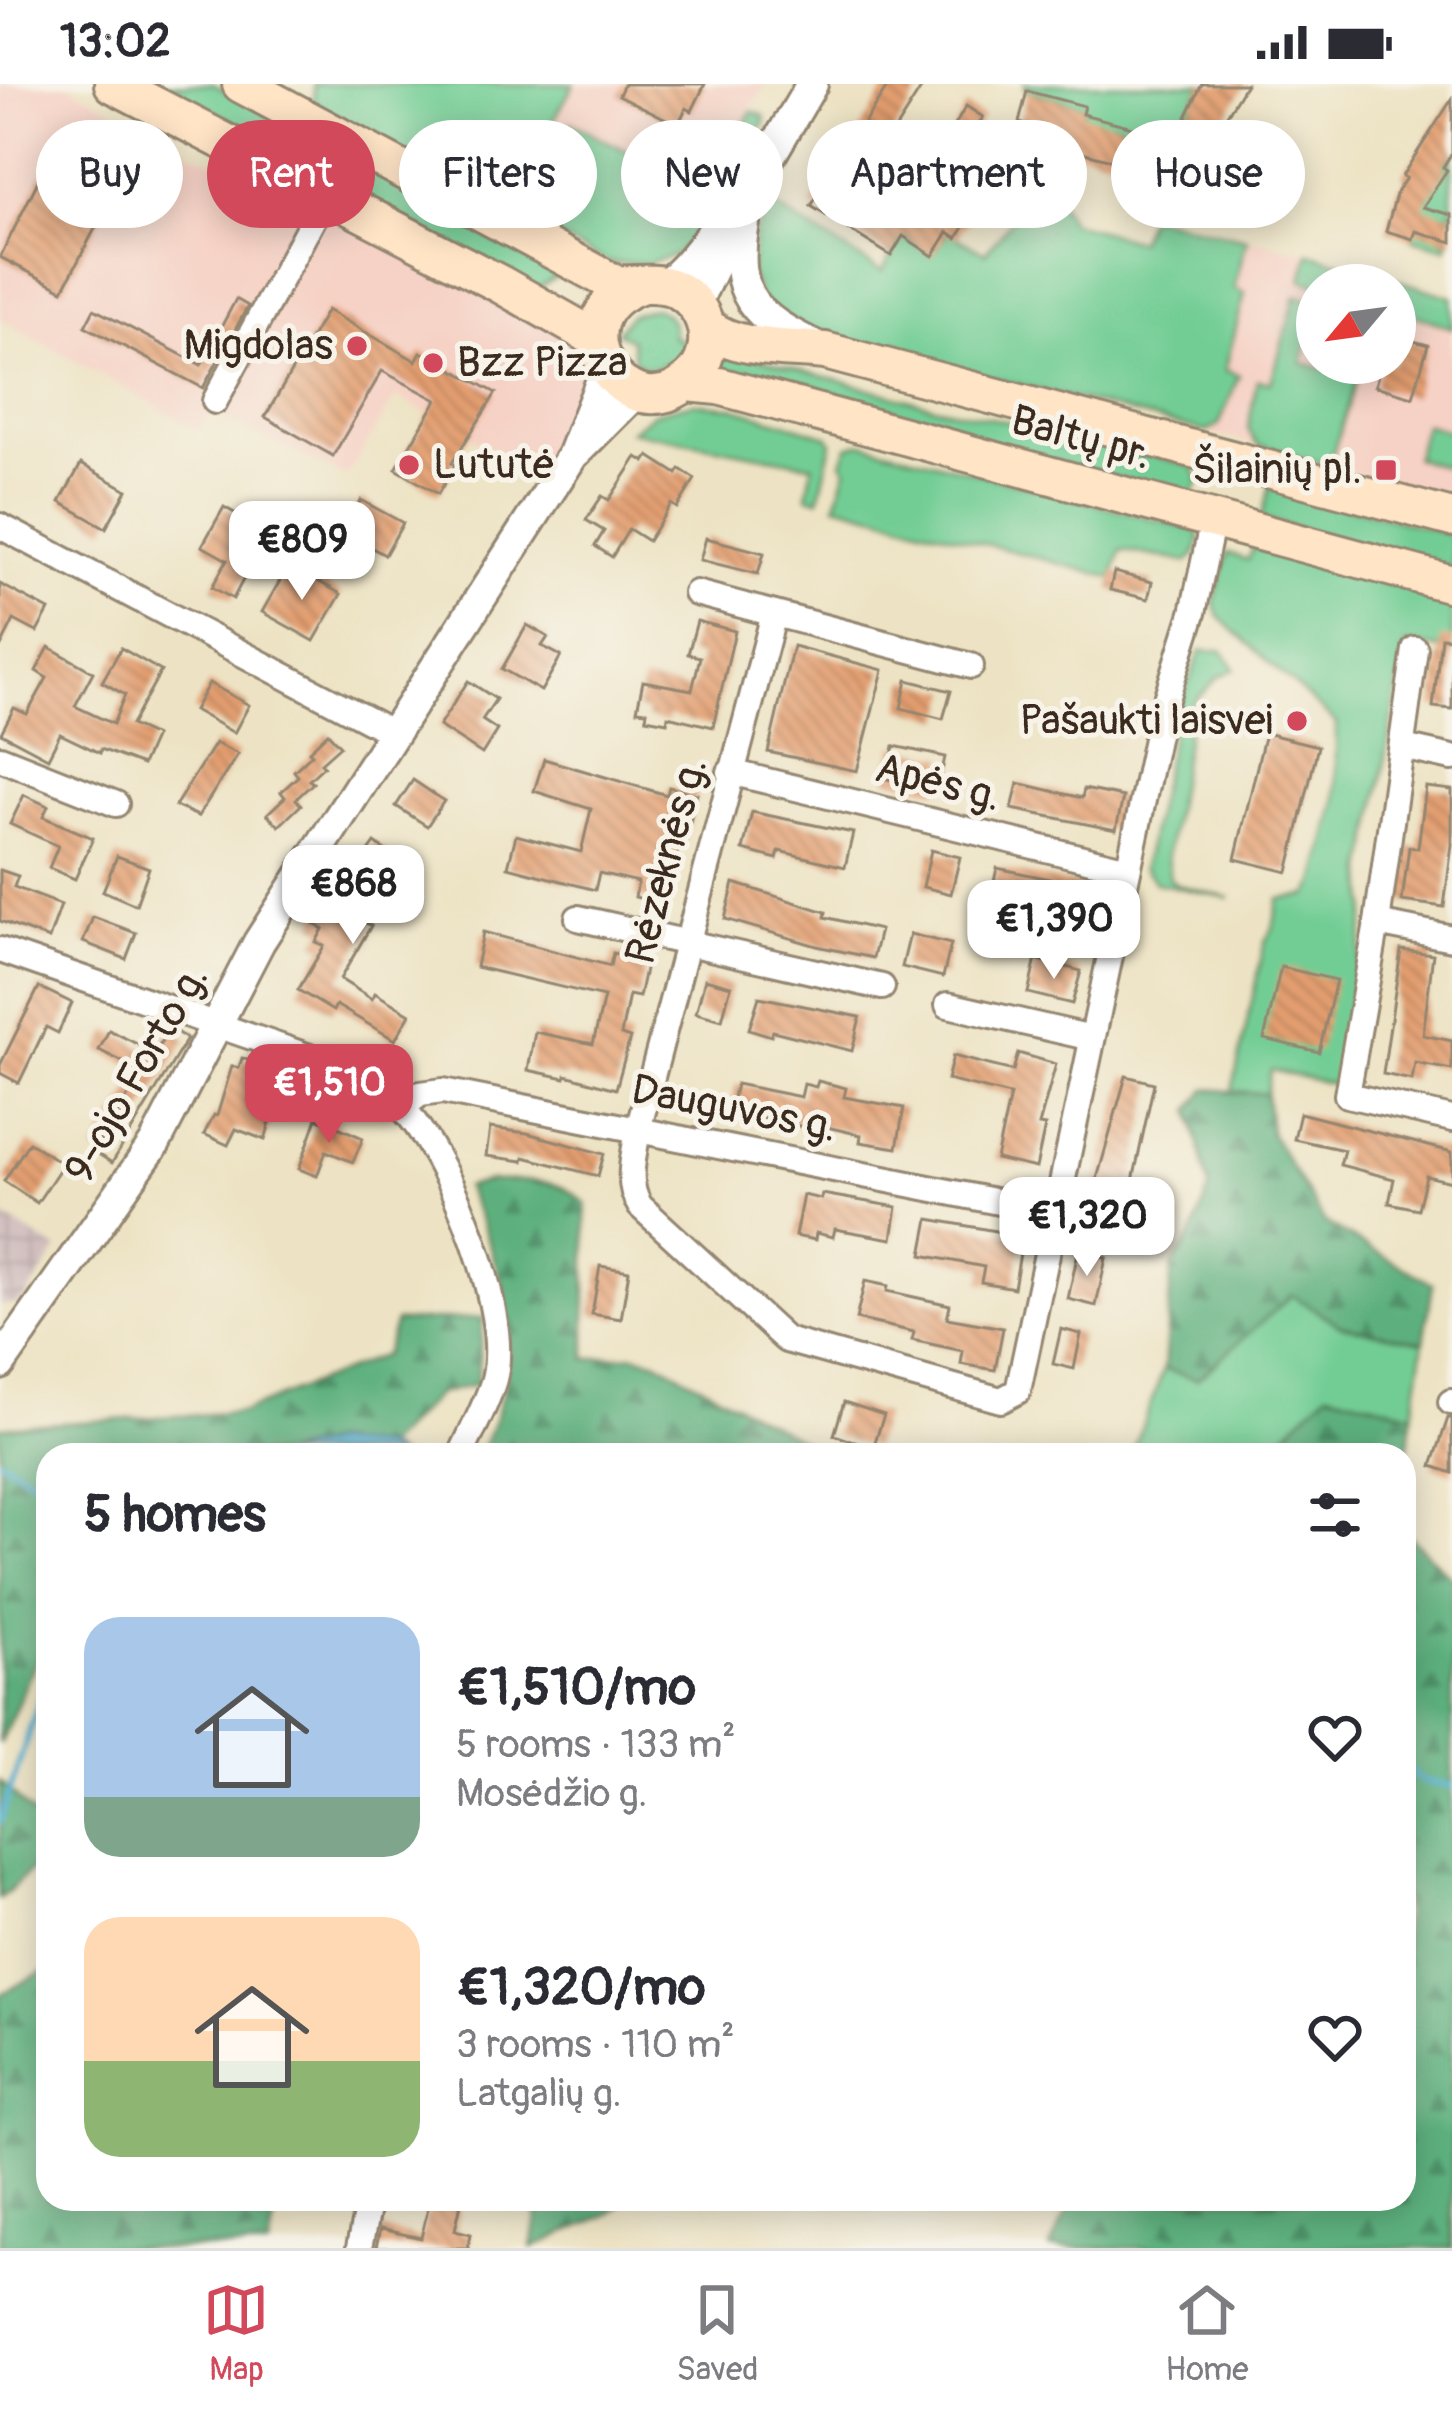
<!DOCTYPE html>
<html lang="en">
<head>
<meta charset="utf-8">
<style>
	:root { --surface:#fff; --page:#f2f2f3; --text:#2b2b33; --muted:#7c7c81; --line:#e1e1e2; --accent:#d1495b }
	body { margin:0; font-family:Pangolin,sans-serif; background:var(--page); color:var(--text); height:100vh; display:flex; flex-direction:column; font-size:45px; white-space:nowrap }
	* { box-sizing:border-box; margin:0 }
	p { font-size:39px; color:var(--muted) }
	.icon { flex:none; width:66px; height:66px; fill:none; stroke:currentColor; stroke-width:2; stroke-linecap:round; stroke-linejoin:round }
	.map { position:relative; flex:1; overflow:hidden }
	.side { position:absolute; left:36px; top:1359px; width:1380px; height:768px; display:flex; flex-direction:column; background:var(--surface); border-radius:36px; box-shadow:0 6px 30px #0003 }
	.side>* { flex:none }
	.top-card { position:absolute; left:36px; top:36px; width:1380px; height:108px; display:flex; gap:24px }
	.needle { width:78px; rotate:241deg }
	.buttons { position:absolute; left:1296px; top:180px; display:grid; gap:24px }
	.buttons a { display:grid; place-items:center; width:120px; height:120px; border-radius:50%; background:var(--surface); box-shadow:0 6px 30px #0003; font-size:60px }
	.price { position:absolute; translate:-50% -102px; padding:0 27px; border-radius:24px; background:#fff; color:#222; font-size:39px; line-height:78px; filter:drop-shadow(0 3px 6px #0008) }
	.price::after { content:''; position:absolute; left:50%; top:72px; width:36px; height:27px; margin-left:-18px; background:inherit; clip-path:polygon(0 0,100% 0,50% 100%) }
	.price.selected { background:var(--accent); color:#fff }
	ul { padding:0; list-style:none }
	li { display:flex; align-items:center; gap:36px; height:300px; padding:0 48px }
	li span { display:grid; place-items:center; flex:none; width:336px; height:240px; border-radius:36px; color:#555 }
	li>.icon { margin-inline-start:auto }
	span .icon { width:144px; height:144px; fill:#fffc; stroke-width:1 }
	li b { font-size:51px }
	h2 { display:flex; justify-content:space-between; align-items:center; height:144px; padding:0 48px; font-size:51px }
	.pill { padding:0 42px; border-radius:54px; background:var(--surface); box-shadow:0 6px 30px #0003; font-size:42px; line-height:108px }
	.pill.selected { background:var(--accent); color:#fff }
	.status { display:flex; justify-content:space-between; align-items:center; height:84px; padding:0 60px; background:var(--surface); direction:ltr }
	.status svg { height:33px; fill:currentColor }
	.dock { display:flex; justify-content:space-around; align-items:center; height:168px; border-top:3px solid var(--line); background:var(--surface); font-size:33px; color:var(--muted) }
	.dock a { display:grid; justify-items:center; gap:6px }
	.dock .selected { color:var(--accent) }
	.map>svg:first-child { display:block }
	.built { fill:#f6d1c5; fill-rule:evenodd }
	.industrial { fill:url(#industrial-grid) }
	.green { fill:#72cd94; stroke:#567c59; stroke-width:3 }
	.forest { fill:url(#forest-firs); stroke:#4c6d4e; stroke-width:3 }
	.water { fill:url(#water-rules); stroke:#466c76; stroke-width:3 }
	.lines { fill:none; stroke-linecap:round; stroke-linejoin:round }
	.stream { stroke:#51afcf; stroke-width:6 }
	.building { fill:url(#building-back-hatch) }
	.minor-casing { stroke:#948671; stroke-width:30 }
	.tertiary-casing { stroke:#948671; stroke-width:36 }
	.secondary-casing { stroke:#948671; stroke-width:42 }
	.minor { stroke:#fff; stroke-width:24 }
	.tertiary { stroke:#fff; stroke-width:30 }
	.secondary { stroke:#ffe4c6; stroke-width:36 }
	.poi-dot { fill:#d1495b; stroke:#f7f3e8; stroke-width:4.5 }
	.labels { text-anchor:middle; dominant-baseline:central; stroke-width:10; stroke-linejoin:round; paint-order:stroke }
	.poi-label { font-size:42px; fill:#3b2a1e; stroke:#f7f3e8; text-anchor:end }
	.street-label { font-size:42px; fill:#3b2a1e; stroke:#f7f3e8 }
</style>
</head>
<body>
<div class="status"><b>13:02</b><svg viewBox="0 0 49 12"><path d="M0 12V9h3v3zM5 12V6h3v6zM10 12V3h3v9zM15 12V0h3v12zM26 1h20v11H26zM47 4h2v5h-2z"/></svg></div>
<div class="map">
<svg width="1452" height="2164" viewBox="0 0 1452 2164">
	<defs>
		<pattern id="industrial-grid" width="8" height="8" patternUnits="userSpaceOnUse" patternTransform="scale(3)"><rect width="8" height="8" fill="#d1bfbf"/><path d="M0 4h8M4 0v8" fill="none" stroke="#b4a4a4"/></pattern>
		<pattern id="forest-firs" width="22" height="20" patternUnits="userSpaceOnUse" patternTransform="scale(3)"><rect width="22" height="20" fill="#5db07e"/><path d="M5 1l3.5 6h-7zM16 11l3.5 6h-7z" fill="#4e8f67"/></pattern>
		<pattern id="water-rules" width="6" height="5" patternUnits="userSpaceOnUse" patternTransform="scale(3)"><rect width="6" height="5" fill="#51afcf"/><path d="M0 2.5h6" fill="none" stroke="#448fa7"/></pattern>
		<pattern id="building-back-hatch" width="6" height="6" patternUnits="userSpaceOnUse" patternTransform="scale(3)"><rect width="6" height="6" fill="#e39e6f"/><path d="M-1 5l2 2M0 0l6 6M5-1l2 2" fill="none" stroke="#b9815b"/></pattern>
	</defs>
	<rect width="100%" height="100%" fill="#f7f3e8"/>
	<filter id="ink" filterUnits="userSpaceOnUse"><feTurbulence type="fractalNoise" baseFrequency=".00833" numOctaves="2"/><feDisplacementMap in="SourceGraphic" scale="24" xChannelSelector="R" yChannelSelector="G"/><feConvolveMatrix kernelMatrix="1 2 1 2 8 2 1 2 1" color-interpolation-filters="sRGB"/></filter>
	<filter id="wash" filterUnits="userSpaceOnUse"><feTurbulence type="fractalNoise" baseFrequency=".004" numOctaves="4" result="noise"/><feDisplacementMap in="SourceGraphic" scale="48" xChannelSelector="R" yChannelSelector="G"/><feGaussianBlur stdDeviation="2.7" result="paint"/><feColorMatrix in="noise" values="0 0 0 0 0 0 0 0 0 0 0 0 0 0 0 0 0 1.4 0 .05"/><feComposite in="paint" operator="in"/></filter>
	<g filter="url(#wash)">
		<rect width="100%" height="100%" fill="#ede3c4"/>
		<g class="built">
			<path d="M0,0h66l127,69 102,41 272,141 20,39 -3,25 -42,78 -146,-81 -49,80 -137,-65 -12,18 -198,-110z"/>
			<path d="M371,0h395l-95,159z"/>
			<path d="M1036,105l17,2 17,31 68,19 11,-25 160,37 143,44v204l-195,-56 -297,-75zM1317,201h78v78h-78z"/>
		</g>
		<path class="industrial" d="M0,1130l58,36 -37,54 -21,1z"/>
		<g class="green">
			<path d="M164,0h49l53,29 5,15 -15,6z"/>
			<path d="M314,0h260l-71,126 -189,-103z"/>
			<path d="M1024,0h178l-16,33 52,28 21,-2 -27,59 -86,-18 7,-34 -9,-3 4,-16 -35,-9 -32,-3 3,-13 -57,-15z"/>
			<path d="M752,28l12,4 1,7 -72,113 -18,19 -27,8h-37l-93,-46 25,-52 27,-42 135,66z"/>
			<path d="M299,46l265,142 -27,17 -257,-131 17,-16z"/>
			<path d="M1452,69v62l-6,-1 -6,24 8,3 -2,7 -33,-9 8,-36 25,-33 -3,-3z"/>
			<path d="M1036,105l17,2 17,31 68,19 11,-25 98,23 -13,49 11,5 -20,77 14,5 -20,50 -13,7 -408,-103 -35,-25 -12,-29 4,-45 17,-25 110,67 21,-36 29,19 16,-23 37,21z"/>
			<path d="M1309,169l143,44v31l-57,-20v-23h-76l-17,-5z"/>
			<path d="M1296,212l21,4 -15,63 26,7 3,-7 30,3 -32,99 -72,-20 -9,-16 9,-49 14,2z"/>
			<path d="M653,224c15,3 21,14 20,29l15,4 -14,20 -25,8 -15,-9 -3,-20 -14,-8 13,-17z"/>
			<path d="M715,263l218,59 177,37 84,24 5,16 -9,14 -482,-128z"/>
			<path d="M694,319l38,4 96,29 4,6 -13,57 -12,-3 6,-31 -182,-34 24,-19z"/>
			<path d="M1425,340l27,8v37l-37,-11z"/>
			<path d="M862,359l334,87 4,9 -5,16 -8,7 -66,-12 -8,28 -277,-74 11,-35 -5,-7 6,-16z"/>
			<path d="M1270,401l182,50v35l-191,-51z"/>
			<path d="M1253,463l199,53v50l-46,-6 -41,227 2,36 -26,174 -4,4 -66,-15 -5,24 -34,-3 33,-150 8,-13 6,-29 30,-4 7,-12 20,-82v-78l-117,-106 -5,-15 14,-49 20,7z"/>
			<path d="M1222,566l13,19 -17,8 -26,27 -25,152 3,23 8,6 52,13 -74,-15 -13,-15 33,-155 25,-62z"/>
			<path d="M1292,1211l48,30 84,17 -11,71 -85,-21 -65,63h-132l33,-86 33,10z"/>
		</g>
		<g class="forest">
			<path d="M1206,1005l60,5 4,38 55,91 108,61 -9,58 -84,-17 -48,-30 -95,84 -33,-10 8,-104 20,-30 17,-45 -18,-80z"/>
			<path d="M489,1097c36,0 70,-5 97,23v155l48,-4 21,5 174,95h-350c49,-95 31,-175 -14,-268z"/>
			<path d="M483,1234l-6,66 -39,10 -53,53 -54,-5 -50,13h-233v157l-7,37 -41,95v-317l243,-15 141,-57 11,-33z"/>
			<path d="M1328,1308l85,21 -9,63v-21h-141z"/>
			<path d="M1404,1447l48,47v670h-402l23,-49h331z"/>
			<path d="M0,1697l37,38 6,40 -43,40z"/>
			<path d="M48,1885v230h229l-8,49h-269v-253z"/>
			<path d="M540,2115h87l-14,13 -81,36z"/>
		</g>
		<path class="water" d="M331,1358l54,5 12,8h-116z"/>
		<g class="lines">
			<g class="stream">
				<path d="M0,1376l48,28"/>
				<path d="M1404,1682l18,15 30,5"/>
				<path d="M0,1737l48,-146"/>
			</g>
		</g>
		<g id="blocks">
			<g class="building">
				<path d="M624,0h81l-13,27 -6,-3 -8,17 -59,-30z"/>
				<path d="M889,0h35l-75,118 36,22 6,-11 5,2 11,-19 30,18 36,-55 25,17 -41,62 -9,-6 -15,24 -30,-20 -12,20 -80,-50z"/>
				<path d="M1202,0h44l-26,42 -5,-3 -6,9 -23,-15z"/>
				<path d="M1027,7l57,15 -2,8 66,17 -4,16 9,2 -7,28 -22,-5 2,-8 -66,-18 2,-7 -36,-9 1,-5 -8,-2z"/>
				<path d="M1452,15v54l-9,14 4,3 -24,37 29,8v27l-36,-11 -3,8 -27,-8 11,-40 9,-13 -4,-2z"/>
				<path d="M966,22l17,11 -19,32 -17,-10z"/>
				<path d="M49,75l64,35 -50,96 -63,-33z"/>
				<path d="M236,215l12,7 -45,82 -118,-62 9,-17 107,56z"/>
				<path d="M327,226l89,51 5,-9 75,41 -44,70 3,2 -17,29 -42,-25 41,-69 -55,-29 -49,85 -68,-39z"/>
				<path d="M1395,252l33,9 -15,52 -38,-11 6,-23h14z"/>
				<path d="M649,372l28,18 3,-5 15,10 -18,29 -6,-4 -23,37 -19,-12 -17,28 -17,-11 9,-15 -18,-11 16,-24 7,4 28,-43 8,5z"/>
				<path d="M81,380l46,26 -21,38 -46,-26z"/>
				<path d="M361,416l42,23 -18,32 -42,-23z"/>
				<path d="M224,423l44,25 -35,67 -21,-12 15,-27 -25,-14z"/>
				<path d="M706,454l58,15 -6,21 -58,-14z"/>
				<path d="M289,481l52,29 -27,47 -52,-29z"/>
				<path d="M1114,488l38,10 -4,17 -38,-9z"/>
				<path d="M0,500l49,26 -12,22 -23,-12 -14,28z"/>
				<path d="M697,537l38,10 -22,96 -45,-11 -1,6 -21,-4 1,-7 -10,-1 6,-29 49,9 8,-33 -12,-3z"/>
				<path d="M527,541l21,12 -6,9 19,10 -20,35 -39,-22z"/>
				<path d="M1441,553l11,1v71l-19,-2z"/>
				<path d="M793,562l90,24 -26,101 -89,-19z"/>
				<path d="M49,563l44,25 -18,34 38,18 12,-29 -23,-13 19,-34 40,23 -30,54 24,11 -13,29 -41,-16 -1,4 -40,-19 -12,24 -47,-25 13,-25 13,6 20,-36 -11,-7z"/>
				<path d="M907,596l44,11 -8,28 -42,-11z"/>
				<path d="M468,597l28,18 -14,21 15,10 -15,24 -43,-28z"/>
				<path d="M209,599l40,22 -15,28 -40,-23z"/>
				<path d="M328,649l12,13 -19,17 3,3 -15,14 4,3 -17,16 5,6 -22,21 -12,-12 18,-17 -4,-5 17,-16 -4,-5 18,-17 -3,-3z"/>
				<path d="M1265,649l53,13 -30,126 -53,-13z"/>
				<path d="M215,659l23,11 -40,62 -23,-10z"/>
				<path d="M894,662l51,11 -7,33 -51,-11z"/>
				<path d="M544,675l123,36 2,-8 28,7 -12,48 -5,-1 -15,64 -30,-8 3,-15 -39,-9 -4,17 -87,-23 8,-32 65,17 10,-43 -57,-18z"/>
				<path d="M413,696l31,21 -17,25 -31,-20z"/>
				<path d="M1018,699l64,15 2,-9 39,8 -7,33 -104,-21z"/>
				<path d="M1426,703l26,3v55l-8,62 -42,-6 7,-54 9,1z"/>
				<path d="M24,711l24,11 -5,11 50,21 -18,41 -26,-11 9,-22 -48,-22z"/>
				<path d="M752,728l101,21 -8,34 -66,-16 -2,8 -34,-9z"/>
				<path d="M375,759l26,19 -41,57 11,7 -31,53 32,20 3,-6 35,21 -15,26 -59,-35 -3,6 -35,-21 26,-44 -8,-4 7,-13 -9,-5 13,-23 5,2z"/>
				<path d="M931,766l29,7 -9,37 -28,-7z"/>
				<path d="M117,772l32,12 -13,37 -33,-14z"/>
				<path d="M997,784l106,22 -8,33 -105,-23z"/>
				<path d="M0,786l18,6 -4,11 47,18 -12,34 -49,-18z"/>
				<path d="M734,799l92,29 -1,5 55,13 -7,28 -56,-12 -92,-27z"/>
				<path d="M93,833l43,16 -10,26 -43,-17z"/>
				<path d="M483,848l127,34 3,-13 34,7 -8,37 -10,-2 -8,40 9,3 -14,51 -50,-14 -1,3 -37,-8 7,-38 58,12 11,-47 -128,-30z"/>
				<path d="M910,850l41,10 -8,33 -41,-10z"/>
				<path d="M1401,866l32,4 -10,81 29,6v29l-37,-7 -3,17 -29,-6z"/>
				<path d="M1036,875l45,12 -9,33 -44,-11z"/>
				<path d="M1281,883l55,13 -17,72 -55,-13z"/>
				<path d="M705,895l26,7 -9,34 -26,-7z"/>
				<path d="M39,903l33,16 -14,30 -12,-6 -27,56 -19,-10v-8z"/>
				<path d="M759,913l101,20 -8,34 -79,-20 -2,5 -22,-7z"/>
				<path d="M170,944l17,11 -75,124 -18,-12 49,-79 -44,-22 10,-20 46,23z"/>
				<path d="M1018,969l38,11 -17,61 6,1 -9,42 -40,-9 14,-64 -63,-15 6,-24 60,15z"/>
				<path d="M242,974l56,16 -7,23 -13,-3 -13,46 -29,-11 -8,16 -24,-11 10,-19 3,1 15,-50 7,2z"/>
				<path d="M1126,992l28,7 -24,112 -35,-9z"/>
				<path d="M818,997l28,7 -2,9 60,11 -7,40 -37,-6 1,-7 -47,-11 -1,5 -83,-18 6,-27 65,13 3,-13 12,3z"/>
				<path d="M1300,1029l152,39v30l-26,-6 -8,33 -29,-6 5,-24 -54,-14 4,-15 -50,-11z"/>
				<path d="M317,1034l46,20 -10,24 -27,-11 -9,25 -18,-7z"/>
				<path d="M490,1044l37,5 77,21 -6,22 -74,-19 -1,4 -37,-5z"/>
				<path d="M29,1058l34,22 -26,39 -33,-22z"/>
				<path d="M822,1110l75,13 -5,32 -57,-10 -2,8 -17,-4 -1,7 -20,-4 8,-41 18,4z"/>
				<path d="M929,1135l94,17 -9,52 -33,-6 3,-15 -62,-12z"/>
				<path d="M1078,1168l28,6 -10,48 -28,-7z"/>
				<path d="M600,1182l29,5 -8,48 -29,-5z"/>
				<path d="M865,1197l23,5 -1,5 63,14 -3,13 56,10 -8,42 -34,-6 2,-13 -51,-11 2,-8 -58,-13z"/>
				<path d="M1061,1245l20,5 -7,35 -21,-5z"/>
				<path d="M844,1318l40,13 -11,33 -39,-13z"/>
				<path d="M1448,1334h4v55l-20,-7z"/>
				<path d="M430,2115h32l-7,31 16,4 -3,14h-92l4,-19 41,9z"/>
			</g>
		</g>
	</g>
	<g filter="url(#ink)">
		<use href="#blocks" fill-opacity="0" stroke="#948671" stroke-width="3"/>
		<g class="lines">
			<g class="minor-casing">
				<g id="minor">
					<path d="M215,317l111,-206"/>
					<path d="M0,442l395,208"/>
					<path d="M696,509l275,73"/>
					<path d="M774,530l-136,516c-4,26 -13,53 2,76l146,134 215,60 17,-9 143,-676 32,-102 20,-93"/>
					<path d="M1415,565l-38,274 -30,172 105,24"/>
					<path d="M1403,663l49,11"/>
					<path d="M0,674l116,46"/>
					<path d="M730,688l398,97"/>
					<path d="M578,834l304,69"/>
					<path d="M1377,839l75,15"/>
					<path d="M0,866l356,123c17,12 38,24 51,40 43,50 105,200 87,266 -7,25 -22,51 -33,76"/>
					<path d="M948,921l144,33"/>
					<path d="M403,1023l17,-13 23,-3 611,122"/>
					<path d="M1451,1318h1"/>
					<path d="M359,2164l10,-49"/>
				</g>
			</g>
			<g class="tertiary-casing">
				<g id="tertiary">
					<path d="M744,139c-13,74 11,94 73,124"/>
					<path d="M664,201c29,-20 47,-54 70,-79"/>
					<path d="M695,220l56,-116 61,-104"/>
					<path d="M577,367l59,-59"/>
					<path d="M0,1280l155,-221 104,-201 313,-486 34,-86"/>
				</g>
			</g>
			<g class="secondary-casing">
				<g id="secondary">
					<path d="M113,0l387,200 97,55"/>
					<path d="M241,0l375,200c18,1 38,-3 55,3 37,14 49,63 20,91 -63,62 -145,-60 -51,-93"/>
					<path d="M706,242c31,25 81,21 119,25l627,167"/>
					<path d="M687,299l32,3 733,198"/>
				</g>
			</g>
			<use href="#minor" class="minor"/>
			<use href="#tertiary" class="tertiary"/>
			<use href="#secondary" class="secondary"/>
		</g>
	</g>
	<g class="poi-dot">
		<circle cx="357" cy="262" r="12"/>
		<circle cx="433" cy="279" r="12"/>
		<circle cx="409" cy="381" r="12"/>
		<rect x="1374" y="374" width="24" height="24" rx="6"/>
		<circle cx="1297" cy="637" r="12"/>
	</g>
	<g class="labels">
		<g class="poi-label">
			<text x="333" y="262">Migdolas</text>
			<text x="457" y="279" text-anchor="start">Bzz Pizza</text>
			<text x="433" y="381" text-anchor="start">Lututė</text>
			<text x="1362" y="386">Šilainių pl.</text>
			<text x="1273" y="637">Pašaukti laisvei</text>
		</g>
		<g class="street-label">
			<text transform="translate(1081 354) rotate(15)">Baltų pr.</text>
			<text transform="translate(938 699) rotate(14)">Apės g.</text>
			<text transform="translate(667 777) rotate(-75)">Rėzeknės g.</text>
			<text transform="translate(137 990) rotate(-60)">9-ojo Forto g.</text>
			<text transform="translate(734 1025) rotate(11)">Dauguvos g.</text>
		</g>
	</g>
</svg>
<div class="buttons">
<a><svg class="needle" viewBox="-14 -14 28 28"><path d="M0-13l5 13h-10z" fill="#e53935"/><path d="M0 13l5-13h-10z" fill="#7c7c81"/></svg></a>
</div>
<b class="price" style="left:302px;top:519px">€809</b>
<b class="price" style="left:353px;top:863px">€868</b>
<b class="price" style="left:1054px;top:898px">€1,390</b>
<b class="price selected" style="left:329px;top:1062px">€1,510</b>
<b class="price" style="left:1087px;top:1195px">€1,320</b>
<div class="top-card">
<a class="pill">Buy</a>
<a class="pill selected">Rent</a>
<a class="pill">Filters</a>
<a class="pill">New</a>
<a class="pill">Apartment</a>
<a class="pill">House</a>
</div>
<section class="side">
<h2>5 homes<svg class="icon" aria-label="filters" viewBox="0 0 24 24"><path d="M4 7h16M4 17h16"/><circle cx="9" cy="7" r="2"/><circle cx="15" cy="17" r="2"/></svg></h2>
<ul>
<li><span style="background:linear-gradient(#a9c7e8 75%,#7fa58c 0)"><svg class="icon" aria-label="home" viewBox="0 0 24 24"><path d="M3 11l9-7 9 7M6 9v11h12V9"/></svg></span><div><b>€1,510/mo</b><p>5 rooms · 133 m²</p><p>Mosėdžio g.</p></div><svg class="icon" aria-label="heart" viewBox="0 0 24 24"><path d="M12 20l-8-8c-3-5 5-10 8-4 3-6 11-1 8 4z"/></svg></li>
<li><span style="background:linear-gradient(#ffd9b3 60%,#8fb573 0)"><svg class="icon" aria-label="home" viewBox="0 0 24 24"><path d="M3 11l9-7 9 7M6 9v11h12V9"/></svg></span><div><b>€1,320/mo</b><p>3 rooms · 110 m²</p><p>Latgalių g.</p></div><svg class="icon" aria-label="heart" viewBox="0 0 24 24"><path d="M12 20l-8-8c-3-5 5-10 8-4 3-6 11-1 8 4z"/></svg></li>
</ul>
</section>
</div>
<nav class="dock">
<a class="selected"><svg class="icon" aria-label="map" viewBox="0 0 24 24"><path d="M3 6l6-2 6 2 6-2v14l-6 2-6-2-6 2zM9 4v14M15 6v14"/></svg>Map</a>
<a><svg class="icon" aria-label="saved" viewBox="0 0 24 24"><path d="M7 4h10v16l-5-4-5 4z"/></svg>Saved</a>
<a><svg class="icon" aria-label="home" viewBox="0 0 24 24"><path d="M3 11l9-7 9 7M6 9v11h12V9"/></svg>Home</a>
</nav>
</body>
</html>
